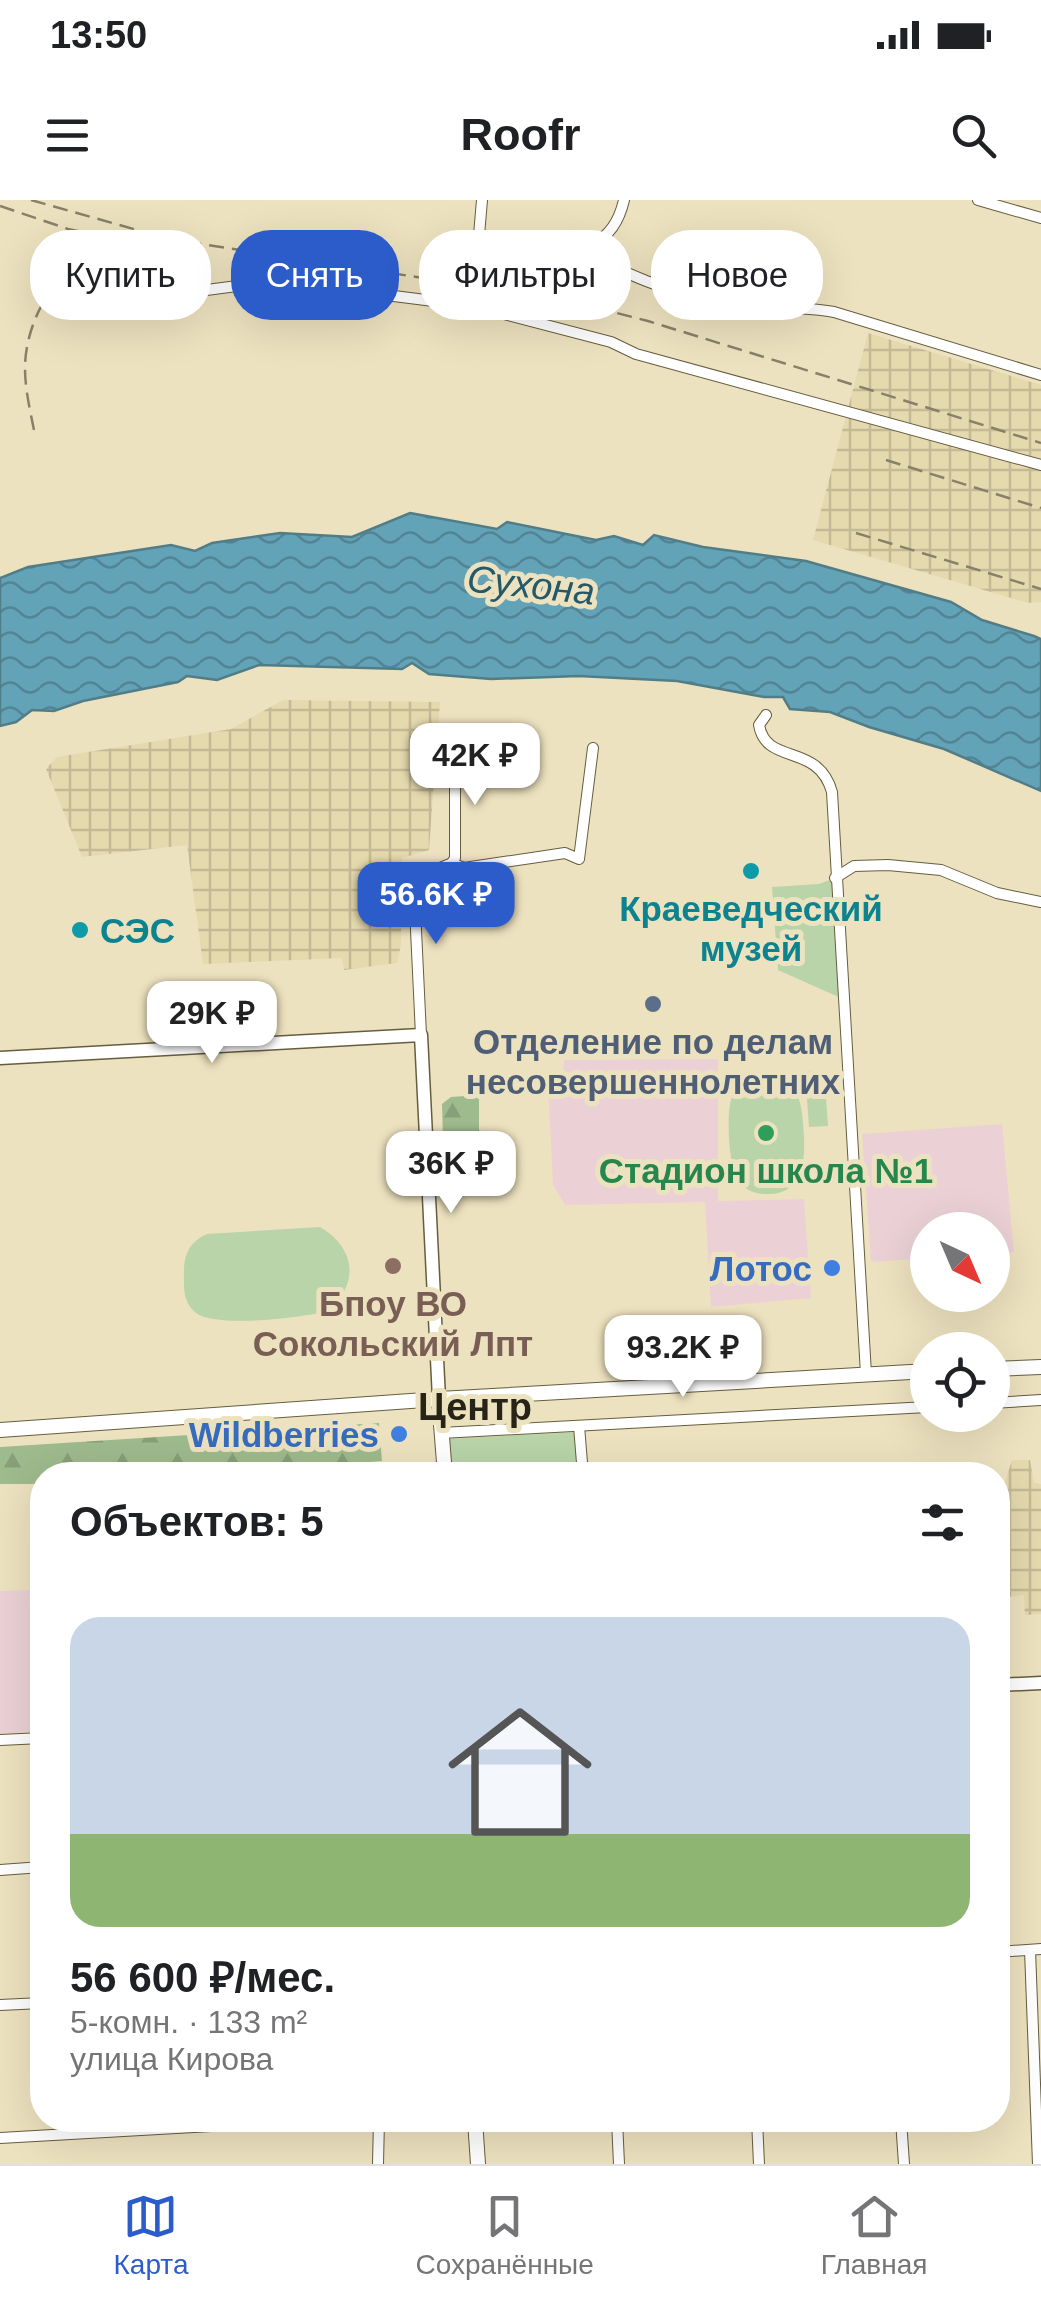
<!DOCTYPE html>
<html lang="ru">
<head>
<meta charset="utf-8">
<style>
	:root { --surface:#fff; --page:#f2f2f2; --text:#202124; --muted:#757577; --line:#e0e0e0; --accent:#2c5bca }
	body { margin:0; font-family:Helvetica,sans-serif; background:var(--page); color:var(--text); height:100vh; display:flex; flex-direction:column; font-size:38px; white-space:nowrap }
	* { box-sizing:border-box; margin:0 }
	p { font-size:32px; color:var(--muted) }
	.icon { flex:none; width:55px; height:55px; fill:none; stroke:currentColor; stroke-width:2; stroke-linecap:round; stroke-linejoin:round }
	.map { position:relative; flex:1; overflow:hidden }
	.side { position:absolute; left:30px; top:1262px; width:980px; height:670px; display:flex; flex-direction:column; background:var(--surface); border-radius:40px; box-shadow:0 10px 40px #0002 }
	.side>* { flex:none }
	.top-card { position:absolute; left:30px; top:30px; width:982px; height:90px; display:flex; gap:20px }
	.needle { width:65px; rotate:136deg }
	.fabs { position:absolute; left:910px; top:1012px; display:grid; gap:20px }
	.fabs a { display:grid; place-items:center; width:100px; height:100px; border-radius:50%; background:var(--surface); box-shadow:0 10px 40px #0002; font-size:50px }
	.price { position:absolute; translate:-50% -85px; padding:0 22px; border-radius:20px; background:#fff; color:#222; font-size:32px; line-height:65px; filter:drop-shadow(0 2px 5px #0008) }
	.price::after { content:''; position:absolute; left:50%; top:60px; width:30px; height:22px; margin-left:-15px; background:inherit; clip-path:polygon(0 0,100% 0,50% 100%) }
	.price.selected { background:var(--accent); color:#fff }
	ul { padding:0; list-style:none }
	li { display:grid; align-content:center; gap:20px; height:530px; padding:0 40px }
	li span { display:grid; place-items:center; height:310px; border-radius:30px; color:#555 }
	li>.icon { margin-inline-start:auto }
	span .icon { width:180px; height:180px; fill:#fffc; stroke-width:1 }
	li b { font-size:42px }
	h2 { display:flex; justify-content:space-between; align-items:center; height:120px; padding:0 40px; font-size:42px }
	.pill { padding:0 35px; border-radius:40px; background:var(--surface); box-shadow:0 10px 40px #0002; font-size:35px; line-height:90px }
	.pill.selected { background:var(--accent); color:#fff }
	.status { display:flex; justify-content:space-between; align-items:center; height:70px; padding:0 50px; background:var(--surface); direction:ltr }
	.status svg { height:28px; fill:currentColor }
	header { display:flex; justify-content:space-between; align-items:center; height:130px; padding:0 40px; background:var(--surface); font-size:45px; font-weight:700 }
	.tabs { display:flex; justify-content:space-around; align-items:center; height:140px; border-top:2px solid var(--line); background:var(--surface); font-size:28px; color:var(--muted) }
	.tabs a { display:grid; justify-items:center; gap:5px }
	.tabs .selected { color:var(--accent) }
	.map>svg:first-child { display:block }
	.industrial { fill:url(#industrial-grid) }
	.education { fill:#ebd1d5 }
	.forest { fill:url(#forest-firs) }
	.green { fill:#b8d4a8 }
	.water { fill:url(#water-waves); stroke:#517d87; stroke-width:2.5 }
	.lines { fill:none; stroke-linecap:round; stroke-linejoin:round }
	.minor-casing { stroke:#665d3e; stroke-width:12 }
	.tertiary-casing { stroke:#665d3e; stroke-width:15 }
	.secondary-casing { stroke:#665d3e; stroke-width:16 }
	.minor { stroke:#fff; stroke-width:10 }
	.tertiary { stroke:#fff; stroke-width:12 }
	.secondary { stroke:#fff; stroke-width:14 }
	.rail { stroke:#888169; stroke-width:2.5; stroke-dasharray:15 8; stroke-linecap:butt }
	.culture-dot { fill:#0f9aa8; stroke:#ede2bf; stroke-width:4 }
	.service-dot { fill:#5c6f8a; stroke:#ede2bf; stroke-width:4 }
	.leisure-dot { fill:#2e9e5b; stroke:#ede2bf; stroke-width:4 }
	.education-dot { fill:#8d6e63; stroke:#ede2bf; stroke-width:4 }
	.shop-dot { fill:#3f7fe0; stroke:#ede2bf; stroke-width:4 }
	.labels { text-anchor:middle; dominant-baseline:central; stroke-width:10; stroke-linejoin:round; paint-order:stroke }
	.culture-label { font-size:35px; font-weight:bold; fill:#0d838f; stroke:#ede2bf }
	.service-label { font-size:35px; font-weight:bold; fill:#4e5e75; stroke:#ede2bf }
	.leisure-label { font-size:35px; font-weight:bold; fill:#27864d; stroke:#ede2bf }
	.shop-label { font-size:35px; font-weight:bold; fill:#366cbe; stroke:#ede2bf; text-anchor:end }
	.education-label { font-size:35px; font-weight:bold; fill:#785e54; stroke:#ede2bf }
	.water-label { font-size:38px; font-style:italic; fill:#245969; stroke:#ede2bf }
	.neighbourhood-label { font-size:38px; font-weight:bold; fill:#272316; stroke:#ede2bf }
</style>
</head>
<body>
<div class="status"><b>13:50</b><svg viewBox="0 0 49 12"><path d="M0 12V9h3v3zM5 12V6h3v6zM10 12V3h3v9zM15 12V0h3v12zM26 1h20v11H26zM47 4h2v5h-2z"/></svg></div>
<header><svg class="icon" aria-label="menu" viewBox="0 0 24 24"><path d="M4 6h16M4 12h16M4 18h16"/></svg>Roofr<svg class="icon" aria-label="search" viewBox="0 0 24 24"><circle cx="10" cy="10" r="6"/><path d="M15 15l6 6"/></svg></header>
<div class="map">
<svg width="1041" height="1964" viewBox="0 0 1041 1964">
	<defs>
		<pattern id="industrial-grid" width="8" height="8" patternUnits="userSpaceOnUse" patternTransform="scale(2.5)"><rect width="8" height="8" fill="#e5d9ae"/><path d="M0 4h8M4 0v8" fill="none" stroke="#c4ba95"/></pattern>
		<pattern id="forest-firs" width="22" height="20" patternUnits="userSpaceOnUse" patternTransform="scale(2.5)"><rect width="22" height="20" fill="#9ebb8d"/><path d="M5 1l3.5 6h-7zM16 11l3.5 6h-7z" fill="#88a079"/></pattern>
		<pattern id="water-waves" width="16" height="10" patternUnits="userSpaceOnUse" patternTransform="scale(2.5)"><rect width="16" height="10" fill="#63a3b8"/><path d="M0 5q4-4 8 0t8 0" fill="none" stroke="#528495"/></pattern>
	</defs>
	<rect width="100%" height="100%" fill="#ede2bf"/>
	<g class="industrial">
		<path d="M868,133l173,52v217l-13,1 -215,-63z"/>
		<path d="M283,500l157,2 -11,148 -27,8 -1,87 -4,18 -53,7 -2,-12 -139,6 -16,-119 -105,12 -36,-88 11,-12 174,-28z"/>
		<path d="M1012,1260h18l4,23 7,1v130l-16,1 -1,-20 -26,3v-94z"/>
	</g>
	<g class="education">
		<path d="M718,859v142l86,-2 7,99 -100,9 -6,-105 -140,3 -12,-20 -5,-100 15,-7 1,-18z"/>
		<path d="M1002,924l12,128 -21,2 -1,-24h-64l-1,28 -56,4 -9,-128z"/>
		<path d="M29,1390l3,57 9,1 1,83 -42,3v-143z"/>
	</g>
	<g class="forest">
		<path d="M479,895v41l-36,2 -1,-34 9,-7z"/>
		<path d="M379,1223l3,38 -175,14h-165v9h-42v-37z"/>
	</g>
	<g class="green">
		<path d="M835,678l8,121 -65,-29 -6,-83 47,-3z"/>
		<path d="M824,870l4,56 -19,1 -4,-56z"/>
		<path d="M763,872c38,4 39,33 41,64 1,26 -1,57 -35,58 -34,2 -38,-29 -40,-55 -1,-31 -2,-60 34,-67z"/>
		<path d="M320,1027c36,21 40,58 7,84 -25,7 -111,17 -131,2 -14,-11 -12,-27 -12,-43 0,-17 7,-29 23,-36z"/>
		<path d="M577,1232l2,43h-130l-3,-36z"/>
	</g>
	<path class="water" d="M410,313l87,16 10,-7 89,18 18,-4 29,9 11,-10 49,12 103,14 145,41 31,18 52,16 7,3v152l-97,-42 -75,-22 -39,-15 -40,-3 -7,-12h-19l-87,-16 -98,-5 -88,3 -62,-5 -17,-11 -10,6 -143,-4 -42,15 -30,-4 -9,6 -95,19 -29,10 -22,-1 -16,12 -16,4v-148l28,-11 143,-22 24,6 17,-8 68,-10 72,4z"/>
	<g class="lines">
		<g class="minor-casing">
			<g id="minor">
				<path d="M482,0l-9,106 138,36 25,12 405,111"/>
				<path d="M978,0l63,18"/>
				<path d="M479,45c21,8 38,7 61,7 42,-2 73,-4 84,-52"/>
				<path d="M578,50c43,21 92,44 139,52 39,7 78,3 117,10l207,63"/>
				<path d="M199,91l76,-10 198,25"/>
				<path d="M766,515l-7,10c7,41 59,17 73,67l34,582"/>
				<path d="M452,663l12,5 101,-15 14,6 14,-111"/>
				<path d="M452,663l3,-5v-81"/>
				<path d="M835,678l19,-12 34,-1 53,5 56,23 44,9"/>
				<path d="M421,835l-7,-147 9,-13 29,-12"/>
				<path d="M992,1203l49,-3"/>
				<path d="M579,1226l4,49"/>
				<path d="M441,1233l487,-26"/>
				<path d="M0,1540l42,-2"/>
				<path d="M0,1670l42,-3"/>
				<path d="M1030,1750l8,214"/>
				<path d="M998,1752l43,-3"/>
				<path d="M0,1805l42,-2"/>
				<path d="M617,1920l2,44"/>
				<path d="M757,1920l2,44"/>
				<path d="M901,1920l3,44"/>
				<path d="M0,1938l315,-18"/>
				<path d="M378,1964l1,-44"/>
			</g>
		</g>
		<g class="tertiary-casing">
			<g id="tertiary">
				<path d="M0,858l421,-23 18,364"/>
				<path d="M998,1485l43,-2"/>
			</g>
		</g>
		<g class="secondary-casing">
			<g id="secondary">
				<path d="M992,1169l49,-2"/>
				<path d="M439,1199l6,76"/>
				<path d="M0,1230l439,-31 489,-28"/>
				<path d="M475,1920l3,44"/>
			</g>
		</g>
		<use href="#minor" class="minor"/>
		<use href="#tertiary" class="tertiary"/>
		<use href="#secondary" class="secondary"/>
		<g class="rail">
			<path d="M31,0l138,39 397,61 82,21 393,122"/>
			<path d="M0,6l68,23 38,8"/>
			<path d="M34,230c-4,-20 -9,-41 -9,-62 0,-44 28,-98 71,-114 22,-8 47,-7 70,-8"/>
			<path d="M886,260l155,48"/>
			<path d="M856,333l185,56"/>
		</g>
	</g>
	<g class="culture-dot">
		<circle cx="751" cy="671" r="10"/>
		<circle cx="80" cy="730" r="10"/>
	</g>
	<circle class="service-dot" cx="653" cy="804" r="10"/>
	<circle class="leisure-dot" cx="766" cy="933" r="10"/>
	<circle class="education-dot" cx="393" cy="1066" r="10"/>
	<g class="shop-dot">
		<circle cx="832" cy="1068" r="10"/>
		<circle cx="399" cy="1234" r="10"/>
	</g>
	<g class="labels">
		<g class="culture-label">
			<text x="751" y="708">Краеведческий<tspan x="751" dy="40">музей</tspan></text>
			<text x="100" y="730" text-anchor="start">СЭС</text>
		</g>
		<g class="service-label">
			<text x="653" y="841">Отделение по делам<tspan x="653" dy="40">несовершеннолетних</tspan></text>
		</g>
		<g class="leisure-label">
			<text x="766" y="970">Стадион школа №1</text>
		</g>
		<g class="shop-label">
			<text x="812" y="1068">Лотос</text>
			<text x="379" y="1234">Wildberries</text>
		</g>
		<g class="education-label">
			<text x="393" y="1103">Бпоу ВО<tspan x="393" dy="40">Сокольский Лпт</tspan></text>
		</g>
		<g class="water-label">
			<text transform="translate(531 385) rotate(6)">Сухона</text>
		</g>
		<g class="neighbourhood-label">
			<text x="475" y="1207">Центр</text>
		</g>
	</g>
</svg>
<div class="fabs">
<a><svg class="needle" viewBox="-14 -14 28 28"><path d="M0-13l5 13h-10z" fill="#e53935"/><path d="M0 13l5-13h-10z" fill="#757577"/></svg></a>
<a><svg class="icon" aria-label="locate" viewBox="0 0 24 24"><circle cx="12" cy="12" r="6"/><path d="M12 2v4M12 18v4M2 12h4M18 12h4"/></svg></a>
</div>
<b class="price" style="left:475px;top:608px">42K ₽</b>
<b class="price selected" style="left:436px;top:747px">56.6K ₽</b>
<b class="price" style="left:212px;top:866px">29K ₽</b>
<b class="price" style="left:451px;top:1016px">36K ₽</b>
<b class="price" style="left:683px;top:1200px">93.2K ₽</b>
<div class="top-card">
<a class="pill">Купить</a>
<a class="pill selected">Снять</a>
<a class="pill">Фильтры</a>
<a class="pill">Новое</a>
</div>
<section class="side">
<h2>Объектов: 5<svg class="icon" aria-label="filters" viewBox="0 0 24 24"><path d="M4 7h16M4 17h16"/><circle cx="9" cy="7" r="2"/><circle cx="15" cy="17" r="2"/></svg></h2>
<ul>
<li><span style="background:linear-gradient(#c9d6e8 70%,#8fb573 0)"><svg class="icon" aria-label="home" viewBox="0 0 24 24"><path d="M3 11l9-7 9 7M6 9v11h12V9"/></svg></span><div><b>56 600 ₽/мес.</b><p>5-комн. · 133 m²</p><p>улица Кирова</p></div></li>
</ul>
</section>
</div>
<nav class="tabs">
<a class="selected"><svg class="icon" aria-label="map" viewBox="0 0 24 24"><path d="M3 6l6-2 6 2 6-2v14l-6 2-6-2-6 2zM9 4v14M15 6v14"/></svg>Карта</a>
<a><svg class="icon" aria-label="saved" viewBox="0 0 24 24"><path d="M7 4h10v16l-5-4-5 4z"/></svg>Сохранённые</a>
<a><svg class="icon" aria-label="home" viewBox="0 0 24 24"><path d="M3 11l9-7 9 7M6 9v11h12V9"/></svg>Главная</a>
</nav>
</body>
</html>
